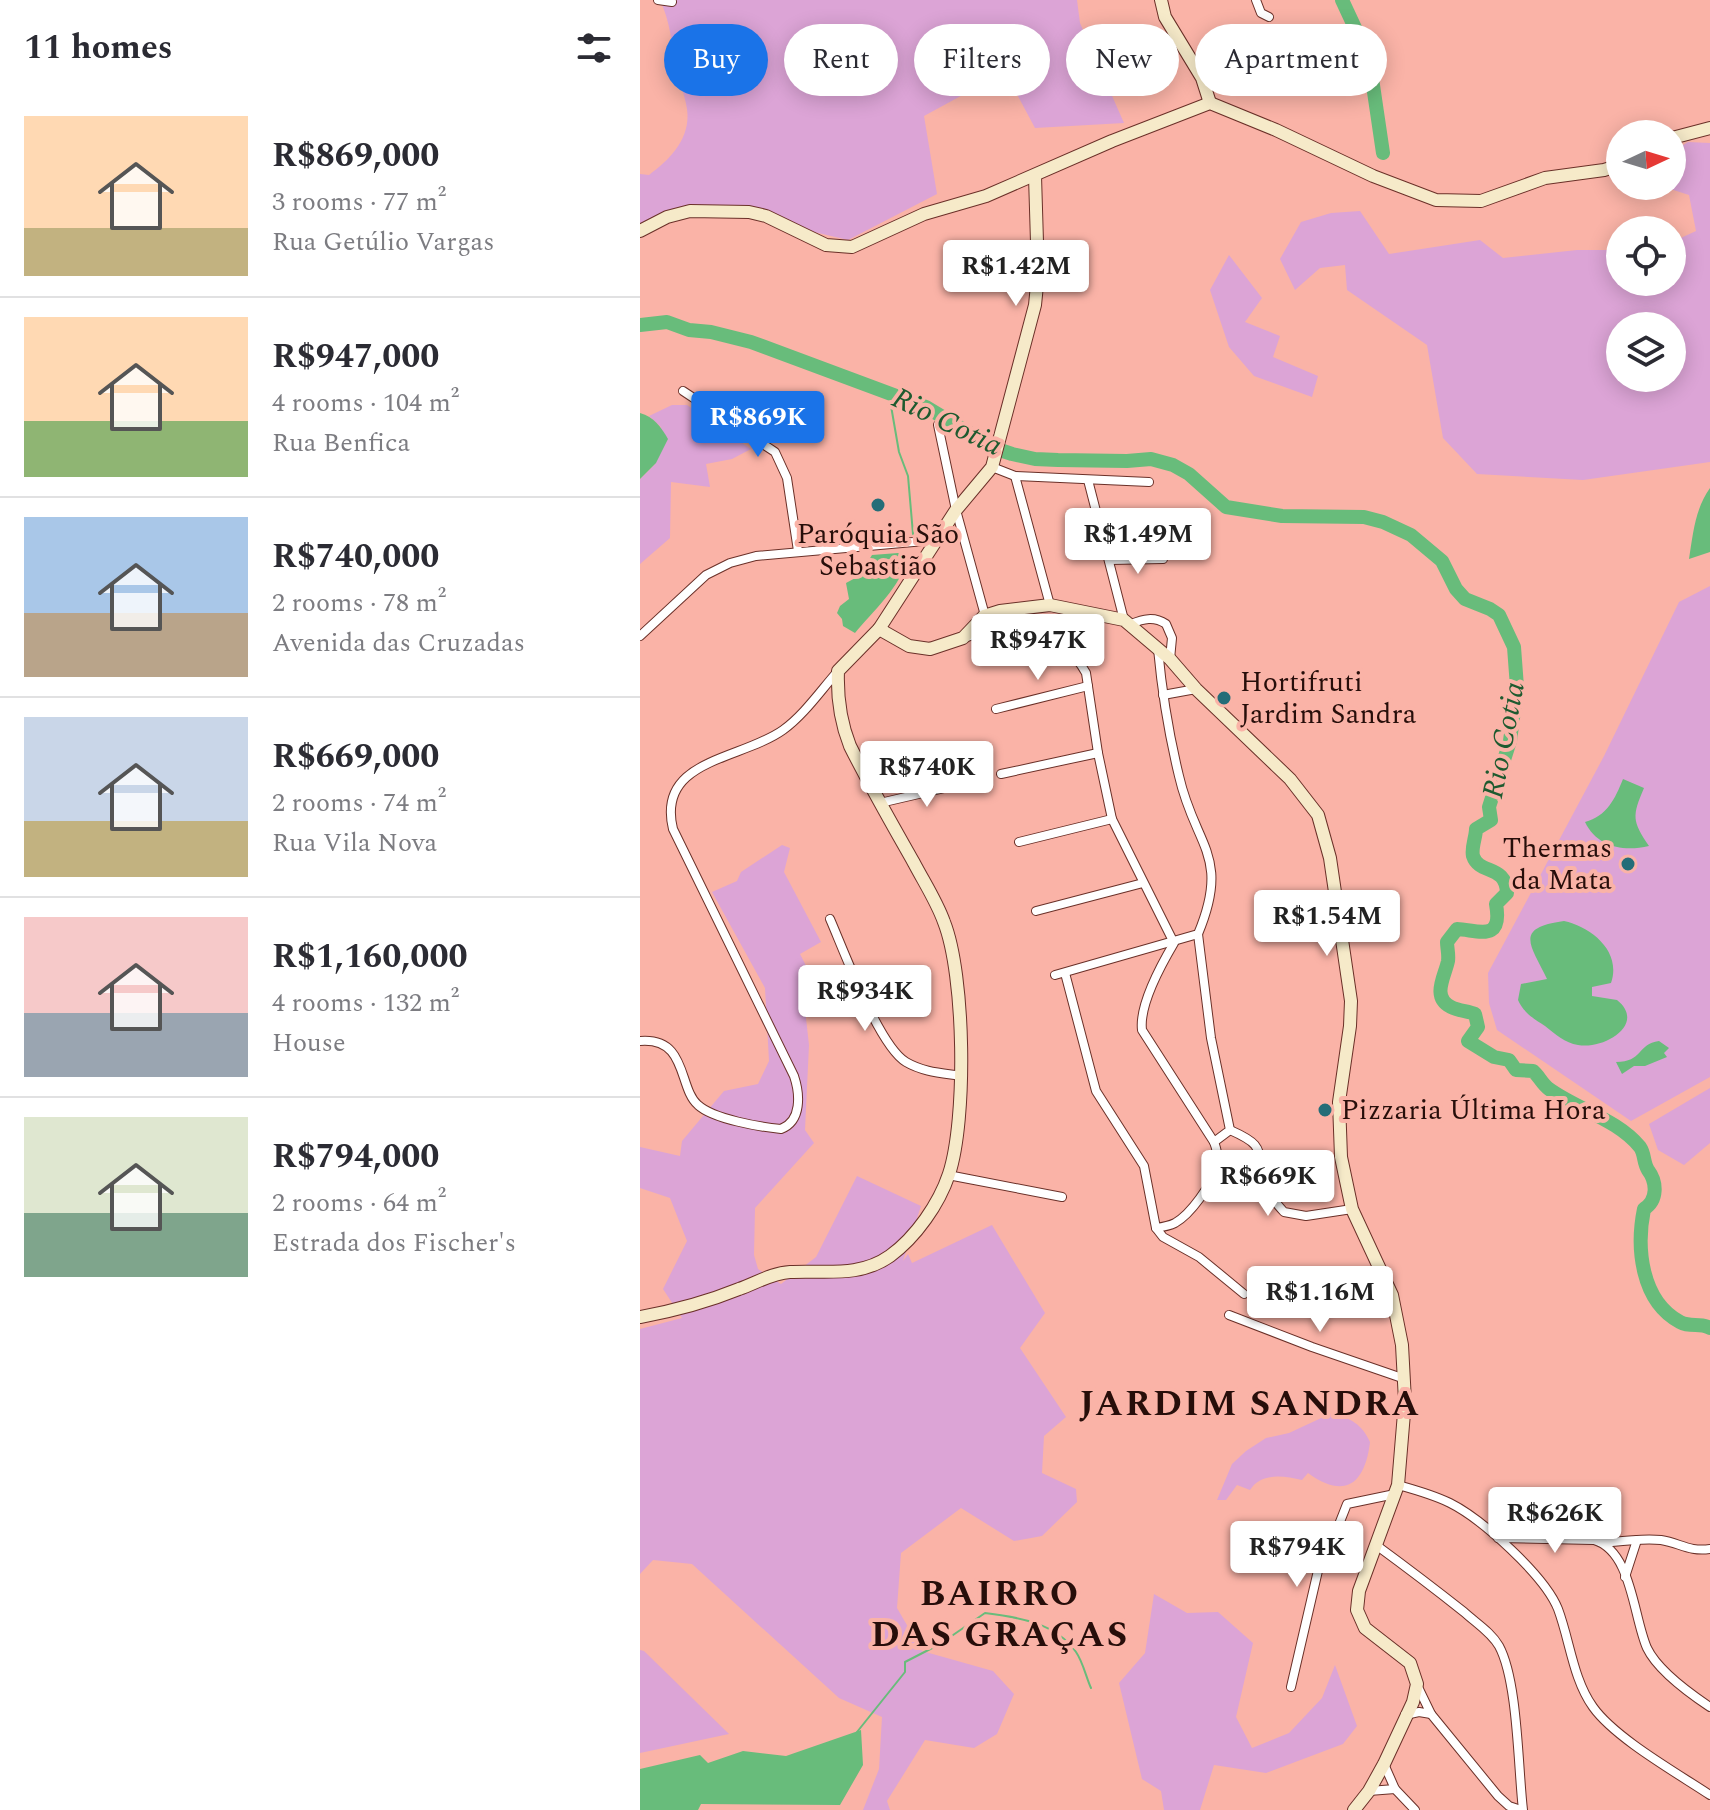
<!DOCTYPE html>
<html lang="en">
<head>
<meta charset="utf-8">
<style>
	:root { --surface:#fff; --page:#f2f2f3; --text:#2b2b33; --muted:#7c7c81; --line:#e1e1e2; --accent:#1a73e8 }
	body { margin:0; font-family:Spectral,serif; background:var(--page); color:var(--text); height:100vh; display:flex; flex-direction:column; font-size:30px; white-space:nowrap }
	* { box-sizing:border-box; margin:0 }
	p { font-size:26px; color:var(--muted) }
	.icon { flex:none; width:44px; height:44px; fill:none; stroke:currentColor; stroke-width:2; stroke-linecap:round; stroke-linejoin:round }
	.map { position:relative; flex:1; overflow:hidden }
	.panel { display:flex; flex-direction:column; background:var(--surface); width:640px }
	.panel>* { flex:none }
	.hud { position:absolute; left:24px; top:24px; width:760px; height:72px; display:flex; gap:16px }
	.needle { width:52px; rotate:86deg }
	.controls { position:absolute; left:966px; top:120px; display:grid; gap:16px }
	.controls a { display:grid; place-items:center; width:80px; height:80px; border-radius:50%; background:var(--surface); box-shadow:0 4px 20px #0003; font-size:40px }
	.price { position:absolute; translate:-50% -68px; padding:0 18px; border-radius:8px; background:#fff; color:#222; font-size:26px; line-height:52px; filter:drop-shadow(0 2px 4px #0008) }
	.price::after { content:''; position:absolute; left:50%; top:48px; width:24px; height:18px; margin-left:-12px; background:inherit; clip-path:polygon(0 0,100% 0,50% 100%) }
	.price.current { background:var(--accent); color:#fff }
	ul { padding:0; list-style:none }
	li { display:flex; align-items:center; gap:24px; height:200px; padding:0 24px }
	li+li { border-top:2px solid var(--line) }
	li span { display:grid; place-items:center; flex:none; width:224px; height:160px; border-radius:0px; color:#555 }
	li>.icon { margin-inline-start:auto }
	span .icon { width:96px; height:96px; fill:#fffc; stroke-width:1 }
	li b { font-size:34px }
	h2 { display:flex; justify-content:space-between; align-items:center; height:96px; padding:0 24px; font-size:34px }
	.tag { padding:0 28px; border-radius:36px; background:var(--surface); box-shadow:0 4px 20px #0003; font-size:28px; line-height:72px }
	.tag.current { background:var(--accent); color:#fff }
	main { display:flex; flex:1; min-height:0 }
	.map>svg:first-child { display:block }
	.green { fill:#dca4d6; fill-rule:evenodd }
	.water { fill:#68bc7b }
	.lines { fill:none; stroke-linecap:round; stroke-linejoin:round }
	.stream { stroke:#68bc7b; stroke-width:2 }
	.river { stroke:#68bc7b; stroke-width:14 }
	.street-casing { stroke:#6a3028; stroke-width:10 }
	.secondary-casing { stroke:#6a3028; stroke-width:14 }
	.street { stroke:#fff; stroke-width:8 }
	.secondary { stroke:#f6eac9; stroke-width:12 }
	.poi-dot { fill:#246d78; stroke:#fab3a7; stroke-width:3 }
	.labels { text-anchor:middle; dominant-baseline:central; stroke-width:8; stroke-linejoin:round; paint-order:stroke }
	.poi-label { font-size:28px; fill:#270e0a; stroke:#fab3a7; text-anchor:start }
	.water-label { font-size:30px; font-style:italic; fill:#1e5a2f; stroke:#fab3a7 }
	.district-label { font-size:36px; font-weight:bold; letter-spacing:2px; fill:#270e0a; stroke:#fab3a7 }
</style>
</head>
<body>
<main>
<section class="panel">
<h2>11 homes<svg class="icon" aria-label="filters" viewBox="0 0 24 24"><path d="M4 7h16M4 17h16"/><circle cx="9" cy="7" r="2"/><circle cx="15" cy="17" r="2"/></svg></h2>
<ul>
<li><span style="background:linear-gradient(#ffd9b3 70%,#c2b280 0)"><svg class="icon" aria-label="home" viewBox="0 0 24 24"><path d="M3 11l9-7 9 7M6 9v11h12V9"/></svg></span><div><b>R$869,000</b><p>3 rooms · 77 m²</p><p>Rua Getúlio Vargas</p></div></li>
<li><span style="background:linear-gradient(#ffd9b3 65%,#8fb573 0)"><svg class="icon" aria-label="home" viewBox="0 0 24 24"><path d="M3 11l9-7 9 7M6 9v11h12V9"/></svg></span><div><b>R$947,000</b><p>4 rooms · 104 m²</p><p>Rua Benfica</p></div></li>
<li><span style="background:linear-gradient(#a9c7e8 60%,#b9a48a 0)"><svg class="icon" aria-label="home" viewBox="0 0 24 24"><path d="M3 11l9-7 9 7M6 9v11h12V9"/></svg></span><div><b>R$740,000</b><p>2 rooms · 78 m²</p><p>Avenida das Cruzadas</p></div></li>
<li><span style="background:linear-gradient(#c9d6e8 65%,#c2b280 0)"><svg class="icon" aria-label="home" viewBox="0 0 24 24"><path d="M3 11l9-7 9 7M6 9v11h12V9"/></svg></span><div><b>R$669,000</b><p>2 rooms · 74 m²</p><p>Rua Vila Nova</p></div></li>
<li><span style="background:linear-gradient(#f6c9c9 60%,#9aa5b1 0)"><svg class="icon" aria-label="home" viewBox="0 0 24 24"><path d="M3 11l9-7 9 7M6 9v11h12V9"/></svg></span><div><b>R$1,160,000</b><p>4 rooms · 132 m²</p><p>House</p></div></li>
<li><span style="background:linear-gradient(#dfe7d0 60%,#7fa58c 0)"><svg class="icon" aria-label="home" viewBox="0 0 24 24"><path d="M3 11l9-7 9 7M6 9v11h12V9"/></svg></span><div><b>R$794,000</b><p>2 rooms · 64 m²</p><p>Estrada dos Fischer's</p></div></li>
</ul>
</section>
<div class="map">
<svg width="1070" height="1810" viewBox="0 0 1070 1810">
	<rect width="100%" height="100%" fill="#fab3a7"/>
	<g class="green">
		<path d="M20,0h417l3,23 44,100 -89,5 -30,-56 -81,44 13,78 -89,46 -34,-8 -47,-22 -72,-5 -55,21v-52l9,1c22,-16 42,-37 38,-66 -2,-15 -9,-28 -11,-43 -4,-22 -6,-45 -16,-66z"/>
		<path d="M1048,142l22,1v319l-127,18 -106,-6 -34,-36 -16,-93 -80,-55 -2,-25 -25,3 -25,22 -15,-31 21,-37 30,-9 29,-2 29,43 91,-14 23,18 74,-8h43v32h52v-40l24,-11 -7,-36 -28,-9h11v-34zM980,326h52v52h-52z"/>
		<path d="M589,255l33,43 -17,24 35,14 -7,21 45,19 -6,21 -58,-21 -25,-29 -19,-57z"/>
		<path d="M32,405h15l64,44 -19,10 -26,5 4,23 -39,-5 -1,56 -30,26v-85l15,-15 6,-37 -12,-11z"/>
		<path d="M1070,586v491l-79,44 -134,-91 -8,-27 -1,-30 116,-217 75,-154z"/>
		<path d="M142,845l8,3 -6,24 37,70 -21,12 19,37 -15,9 5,45 -4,85 9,13 -59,65 -1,47 4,14 23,15 35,-27 41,-81 64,30 -18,55 5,-7 4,9 80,-38 53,88 -25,35 46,69 -22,19 -2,37 34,16 1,13 -35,34 -28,5 -53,-33 -60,45 -4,55 25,43 71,20 21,23 -17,40 -23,14 -49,-8 -38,61 3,9h-27l16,-41 3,-52 -43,-19 -147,-134 -39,-4 -13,14v-245l42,-11 -19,-29 24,-48 -17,-43 -30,-10v-41l40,9 2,-15 42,-50 34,-7 11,-23 -4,-73 -53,-96 25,-11 4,-9z"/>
		<path d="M1070,1088v55l-26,22 -26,-15 -9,-26z"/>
		<path d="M692,1413c18,5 30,11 38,29 -5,42 -25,58 -62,31l-6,7c-18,-4 -41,-8 -52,10l-13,-5 -11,15h-9l15,-36 14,-13 20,-13 23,-5z"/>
		<path d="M514,1594l33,19 31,-1 35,31 -17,74 16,31 37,-15 33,-35 13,-33 22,61 -14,18 -77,29 -52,-8 -14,45h-36l-3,-19 -19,-12 -23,-96 26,-30z"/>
		<path d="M0,1650l4,1 85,83 -89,19z"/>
	</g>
	<g class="water">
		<path d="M0,413c14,4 21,14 28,26l-12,24 -16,16z"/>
		<path d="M1070,488v64l-21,7c4,-25 6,-50 21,-71z"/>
		<path d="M258,553l8,6c-3,26 -35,54 -51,74l-12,-7 -1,-7 -5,-6 3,-7 9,-7 -3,-16 13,-7 13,-21z"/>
		<path d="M983,779l21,9c-12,28 -12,33 5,58 -26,6 -52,1 -64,-24 22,-6 30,-23 38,-43z"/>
		<path d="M924,921c27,6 58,30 47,62l-19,4v9l25,4c30,24 -13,50 -39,45 -13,-2 -23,-11 -33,-19 -11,-7 -22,-14 -27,-26l3,-16 26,-5c-16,-34 -34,-51 17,-58z"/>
		<path d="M1019,1041l10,7 -5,5 3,4 -22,9h-11l-12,8 -6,-12c27,0 21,-18 43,-21z"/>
		<path d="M221,1730l2,35 -23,40 -139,-1 -3,6h-58v-41l60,-14 8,8 35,-12 43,5z"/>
	</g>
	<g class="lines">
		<g class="stream">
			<path d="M254,396l-4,4 9,52 9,24 5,58"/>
			<path d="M217,1732l48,-60v-10l35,-18 45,-31c33,4 71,10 91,39 7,10 10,25 15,36"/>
		</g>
		<g class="river">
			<path d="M702,0l27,58 14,95"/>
			<path d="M0,325l27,-3 22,8 22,2 40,10 175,65 68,41 18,6 23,5 23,1 69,1 24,-2 22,6 16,9 37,33 56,9 82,1 19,5 28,13 31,26 14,28 9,10 25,10 9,6 15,32 3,40 -7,54 -21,66 2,13 -15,9c0,8 -5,19 -3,27 6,19 33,8 34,37l-11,11c7,39 -18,26 -39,25l-10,13c0,6 2,12 1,19 -3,15 -17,36 3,46 8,4 17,4 24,7l3,13 -10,14 26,16 15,3 7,10 17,1c6,5 9,13 16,18 29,21 68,30 91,58 5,7 3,15 8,23 9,12 10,30 -4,39 -8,39 -3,92 36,113 11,6 20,0 30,6"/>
		</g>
		<g class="street-casing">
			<g id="street">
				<path d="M18,0l14,2"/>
				<path d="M616,0l5,13 8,4"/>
				<path d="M43,391l92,61 12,26 11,73"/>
				<path d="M298,425l18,85 33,120"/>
				<path d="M352,467l23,9 134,6"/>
				<path d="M375,476l35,129"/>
				<path d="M448,480l36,140"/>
				<path d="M469,560l54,-1"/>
				<path d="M491,624c12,-5 23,-8 35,0l6,14 -2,21"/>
				<path d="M0,636l66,-61 24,-12 26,-7 180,-16"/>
				<path d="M327,637c46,-14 94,-9 119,36l12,80 14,66 62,124c-13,22 -35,62 -32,87l72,112c3,8 5,16 3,25 -6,18 -26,47 -42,56 -6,3 -12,4 -19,5"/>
				<path d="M523,695l33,-6"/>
				<path d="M356,709l92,-23"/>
				<path d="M361,774l97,-21"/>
				<path d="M240,803l86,-20"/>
				<path d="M379,842l93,-23"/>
				<path d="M396,911l107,-28"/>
				<path d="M190,919c14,32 49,127 76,143 17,10 36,11 55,14"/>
				<path d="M558,934l13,104 19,92 -16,12"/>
				<path d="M425,973l31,118 48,75 12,62 7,9 36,20 45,37"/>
				<path d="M415,975l143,-41c33,-79 -3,-87 -19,-158 -10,-41 -17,-84 -21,-127"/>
				<path d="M0,1041c48,-4 38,47 58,64 15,14 62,22 83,24 21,-8 19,-35 13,-53l-121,-247c-17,-70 68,-69 110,-99 21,-15 38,-40 55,-59"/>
				<path d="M590,1130c34,15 27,18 34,49 3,14 11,23 20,33l22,4 46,-7"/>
				<path d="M308,1175l114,22"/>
				<path d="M589,1315l83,32 90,31"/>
				<path d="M758,1485c18,5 36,10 52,18 32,16 95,73 108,106 12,32 15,70 35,98 22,31 84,66 117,88"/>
				<path d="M858,1538l96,2c38,11 39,76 53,108 11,23 42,45 63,59"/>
				<path d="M963,1543c19,-2 39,-5 58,-3 19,3 28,12 49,9"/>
				<path d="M736,1545c30,22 59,44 88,67 12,11 27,20 35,34 19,35 19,122 24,164"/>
				<path d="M985,1577l12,-37"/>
				<path d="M651,1687l29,-125 14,-25 13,-33 48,-10"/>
				<path d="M791,1714l67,82 11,10 12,4"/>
				<path d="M765,1715l14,-3 12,2 -14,-29"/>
				<path d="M744,1764l11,25 20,21"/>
				<path d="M729,1791l26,-2"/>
			</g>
		</g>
		<g class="secondary-casing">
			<g id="secondary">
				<path d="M521,0l4,17 37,61 8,25"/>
				<path d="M1032,138l38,-10"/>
				<path d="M395,176l3,99 -3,30 -43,162 -36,43 -77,119 30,17 21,3 33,-11 21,-22 16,-5 50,-6 74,15 46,39 26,30 94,90 28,36 12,43 21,143 -1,25 -11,76 2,55 11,52 40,86 10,50 3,56 -7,84 -39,106 -2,19 8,18 45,35 7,21 -4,18 -29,62 -15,27 -15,19"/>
				<path d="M0,231l27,-14 23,-6 59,1 17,4 60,29 26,2 72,-33 62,-18 126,-55 98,-38 66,27 97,46 63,24 45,1 64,-23 59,-8 16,-5"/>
				<path d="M0,1317c33,-6 67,-15 99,-28 17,-6 33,-16 51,-17 35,-2 69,6 100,-16 26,-19 49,-52 59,-82 18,-55 16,-199 -5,-252 -7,-20 -20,-40 -30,-59 -22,-39 -44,-77 -64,-117 -10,-25 -13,-48 -12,-75l41,-42"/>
			</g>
		</g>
		<use href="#street" class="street"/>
		<use href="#secondary" class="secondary"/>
	</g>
	<g class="poi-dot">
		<circle cx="238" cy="505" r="8"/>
		<circle cx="584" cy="698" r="8"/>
		<circle cx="988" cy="864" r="8"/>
		<circle cx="685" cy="1110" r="8"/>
	</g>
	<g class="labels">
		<g class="poi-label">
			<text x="238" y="534" text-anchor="middle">Paróquia São<tspan x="238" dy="32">Sebastião</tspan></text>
			<text x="600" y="682">Hortifruti<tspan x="600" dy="32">Jardim Sandra</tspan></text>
			<text x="972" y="848" text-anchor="end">Thermas<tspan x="972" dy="32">da Mata</tspan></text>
			<text x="701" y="1110">Pizzaria Última Hora</text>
		</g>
		<g class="water-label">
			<text transform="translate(307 422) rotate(26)">Rio Cotia</text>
			<text transform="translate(864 740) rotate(-79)">Rio Cotia</text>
		</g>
		<g class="district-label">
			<text x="610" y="1404">JARDIM SANDRA</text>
			<text x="360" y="1594">BAIRRO<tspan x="360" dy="41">DAS GRAÇAS</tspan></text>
		</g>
	</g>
</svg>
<div class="controls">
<a><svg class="needle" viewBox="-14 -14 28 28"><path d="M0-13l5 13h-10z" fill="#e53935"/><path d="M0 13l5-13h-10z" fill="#7c7c81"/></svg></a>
<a><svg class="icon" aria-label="locate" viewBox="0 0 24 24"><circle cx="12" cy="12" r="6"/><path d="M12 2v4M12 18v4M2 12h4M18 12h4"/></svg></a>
<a><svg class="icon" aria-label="layers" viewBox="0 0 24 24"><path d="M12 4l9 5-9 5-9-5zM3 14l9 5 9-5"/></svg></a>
</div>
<b class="price" style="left:376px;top:308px">R$1.42M</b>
<b class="price current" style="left:118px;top:459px">R$869K</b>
<b class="price" style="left:498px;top:576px">R$1.49M</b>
<b class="price" style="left:398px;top:682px">R$947K</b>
<b class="price" style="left:287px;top:809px">R$740K</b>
<b class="price" style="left:687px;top:958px">R$1.54M</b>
<b class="price" style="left:225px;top:1033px">R$934K</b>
<b class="price" style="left:628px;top:1218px">R$669K</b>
<b class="price" style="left:680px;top:1334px">R$1.16M</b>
<b class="price" style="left:915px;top:1555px">R$626K</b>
<b class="price" style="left:657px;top:1589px">R$794K</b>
<div class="hud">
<a class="tag current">Buy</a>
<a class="tag">Rent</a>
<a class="tag">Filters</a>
<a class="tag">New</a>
<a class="tag">Apartment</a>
</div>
</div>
</main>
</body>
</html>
